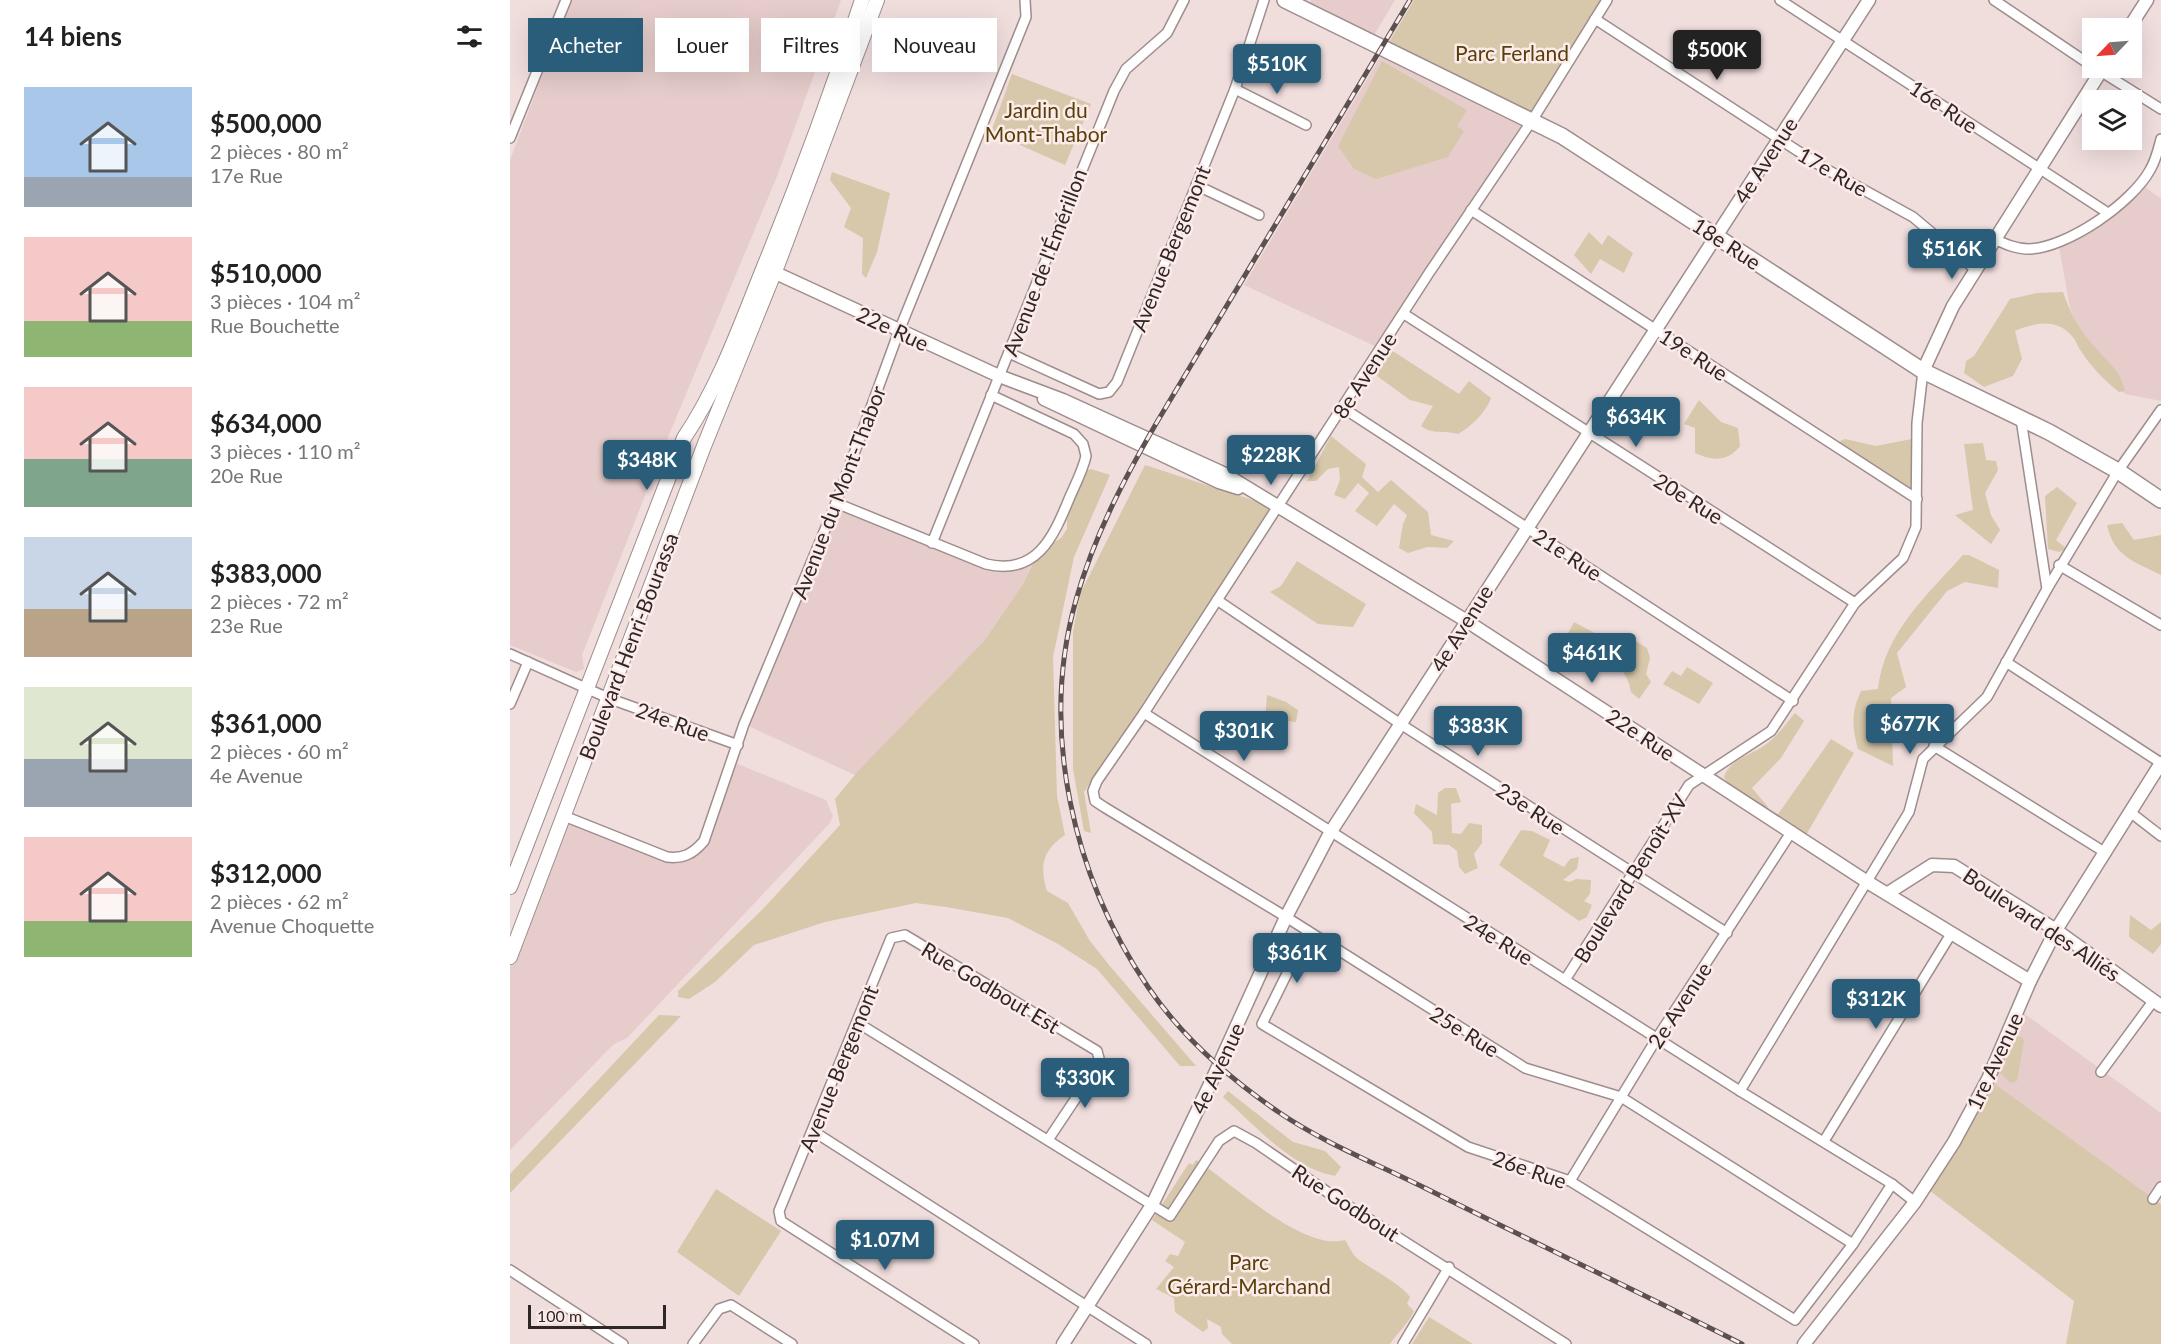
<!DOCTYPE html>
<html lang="fr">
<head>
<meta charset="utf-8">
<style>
	:root { --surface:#fff; --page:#f2f2f2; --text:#222; --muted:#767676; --accent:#295d79 }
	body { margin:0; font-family:Lato,sans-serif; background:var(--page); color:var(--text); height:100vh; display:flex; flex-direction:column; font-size:22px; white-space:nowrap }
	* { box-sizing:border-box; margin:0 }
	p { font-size:20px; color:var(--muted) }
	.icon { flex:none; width:33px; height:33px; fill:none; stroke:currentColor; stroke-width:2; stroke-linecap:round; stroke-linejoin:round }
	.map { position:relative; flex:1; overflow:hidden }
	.panel { display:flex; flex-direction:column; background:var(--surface); width:510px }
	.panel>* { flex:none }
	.top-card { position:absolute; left:18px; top:18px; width:570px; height:54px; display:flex; gap:12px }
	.needle { width:39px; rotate:245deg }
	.controls { position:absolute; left:1572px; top:18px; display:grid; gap:12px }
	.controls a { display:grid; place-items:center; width:60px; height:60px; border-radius:0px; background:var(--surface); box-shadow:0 6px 24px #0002; font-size:30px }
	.scale { position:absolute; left:18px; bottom:15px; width:138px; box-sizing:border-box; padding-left:6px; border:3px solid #2d2726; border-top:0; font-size:16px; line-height:21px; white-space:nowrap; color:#2d2726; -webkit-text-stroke:4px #fdebea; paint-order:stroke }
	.price { position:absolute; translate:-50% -51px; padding:0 14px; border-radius:6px; background:var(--accent); color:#fff; font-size:20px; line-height:39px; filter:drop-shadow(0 2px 3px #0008) }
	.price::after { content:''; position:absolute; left:50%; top:36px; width:18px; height:14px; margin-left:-9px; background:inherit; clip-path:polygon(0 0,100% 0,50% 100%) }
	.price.active { background:#222; color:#fff }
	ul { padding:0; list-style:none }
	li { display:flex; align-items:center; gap:18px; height:150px; padding:0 24px }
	li span { display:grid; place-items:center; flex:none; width:168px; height:120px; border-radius:0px; color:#555 }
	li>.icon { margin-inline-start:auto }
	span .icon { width:72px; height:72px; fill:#fffc; stroke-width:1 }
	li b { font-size:26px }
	h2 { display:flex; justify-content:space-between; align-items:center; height:72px; padding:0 24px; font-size:26px }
	.chip { padding:0 21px; border-radius:0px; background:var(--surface); box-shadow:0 6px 24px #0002; font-size:21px; line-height:54px }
	.chip.active { background:var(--accent); color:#fff }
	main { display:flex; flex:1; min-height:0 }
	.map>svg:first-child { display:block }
	.built { fill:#e6cdcb }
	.green { fill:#d7c7ab }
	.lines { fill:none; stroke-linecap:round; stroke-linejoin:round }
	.minor-casing { stroke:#9e8d8c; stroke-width:12 }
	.tertiary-casing { stroke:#9e8d8c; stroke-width:15 }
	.secondary-casing { stroke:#9e8d8c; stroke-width:16 }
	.primary-casing { stroke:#9e8d8c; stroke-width:18 }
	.minor { stroke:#fff; stroke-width:9 }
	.tertiary { stroke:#fff; stroke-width:12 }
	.secondary { stroke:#fff; stroke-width:14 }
	.primary { stroke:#fff; stroke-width:15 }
	.rail-casing { stroke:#5a5150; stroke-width:5 }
	.rail { stroke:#fdebea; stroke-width:3; stroke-dasharray:9; stroke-linecap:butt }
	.labels { text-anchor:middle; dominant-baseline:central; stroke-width:5; stroke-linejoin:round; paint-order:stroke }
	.park-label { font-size:21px; fill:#573f0a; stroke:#fdebea }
	.street-label { font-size:21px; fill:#2d2726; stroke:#fdebea }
</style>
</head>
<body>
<main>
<section class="panel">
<h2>14 biens<svg class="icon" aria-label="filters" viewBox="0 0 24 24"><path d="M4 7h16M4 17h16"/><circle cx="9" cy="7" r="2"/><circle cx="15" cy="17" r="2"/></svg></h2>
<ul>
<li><span style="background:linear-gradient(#a9c7e8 75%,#9aa5b1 0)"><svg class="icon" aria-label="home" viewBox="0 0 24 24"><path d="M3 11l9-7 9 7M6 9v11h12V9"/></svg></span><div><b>$500,000</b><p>2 pièces · 80 m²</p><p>17e Rue</p></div></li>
<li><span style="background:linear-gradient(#f6c9c9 70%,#8fb573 0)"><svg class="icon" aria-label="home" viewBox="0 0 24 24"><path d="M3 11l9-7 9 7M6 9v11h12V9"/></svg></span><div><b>$510,000</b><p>3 pièces · 104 m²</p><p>Rue Bouchette</p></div></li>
<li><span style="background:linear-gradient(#f6c9c9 60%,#7fa58c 0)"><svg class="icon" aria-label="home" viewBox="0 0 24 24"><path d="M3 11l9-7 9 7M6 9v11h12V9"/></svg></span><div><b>$634,000</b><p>3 pièces · 110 m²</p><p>20e Rue</p></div></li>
<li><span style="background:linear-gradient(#c9d6e8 60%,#b9a48a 0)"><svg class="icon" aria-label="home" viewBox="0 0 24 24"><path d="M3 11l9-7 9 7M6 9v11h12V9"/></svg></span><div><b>$383,000</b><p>2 pièces · 72 m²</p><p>23e Rue</p></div></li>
<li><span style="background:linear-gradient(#dfe7d0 60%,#9aa5b1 0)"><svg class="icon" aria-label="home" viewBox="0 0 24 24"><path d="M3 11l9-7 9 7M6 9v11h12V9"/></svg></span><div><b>$361,000</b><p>2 pièces · 60 m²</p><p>4e Avenue</p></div></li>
<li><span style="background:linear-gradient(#f6c9c9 70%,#8fb573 0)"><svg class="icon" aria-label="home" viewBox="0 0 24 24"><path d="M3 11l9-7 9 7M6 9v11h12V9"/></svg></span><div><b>$312,000</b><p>2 pièces · 62 m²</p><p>Avenue Choquette</p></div></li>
</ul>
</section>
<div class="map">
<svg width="1651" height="1344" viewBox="0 0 1651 1344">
	<rect width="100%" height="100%" fill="#f0dedd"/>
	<g class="built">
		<path d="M56,0h275l-63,174 -107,256 -89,225 2,14 -8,3 -66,-27v-485l49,-129z"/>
		<path d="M801,0h84l-25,42 -64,-31z"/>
		<path d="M875,49l148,70 -152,230 -137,-64z"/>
		<path d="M1630,183l21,16v202l-36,-7 -45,-58 -10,-28 -12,-67 32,-16z"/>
		<path d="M326,503l165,65 36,-15 -14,31 -39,57 -129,134 -111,-51z"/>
		<path d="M223,762l93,38 7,16 -3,7 -203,215 -13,6 -104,106v-193l54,-141 102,41 31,-7z"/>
		<path d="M1508,1009l143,104v75l-8,11 -165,-120z"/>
	</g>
	<g class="green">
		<path d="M904,0h190l-71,119 -148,-70z"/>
		<path d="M872,61l85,49 -10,16 7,5 -16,26 -72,22 -22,-10 -16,-23z"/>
		<path d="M502,74l79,30 -26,61 -74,-33z"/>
		<path d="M322,172l58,21 -13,59 -11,26 -4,-4 1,-36 -19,-11 7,-19 -21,-28z"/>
		<path d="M1079,232l13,13 6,-10 25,18 -9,20 -24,-14 -9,15 -17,-19z"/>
		<path d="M1553,292c6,19 16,37 30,53 12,14 29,27 32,46l-6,1c-15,-12 -28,-25 -38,-41 -4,-5 -5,-12 -10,-16 -16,-17 -37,-12 -56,-4l7,28 -9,17 -29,11 -20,-14 2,-12 8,-5 36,-57 27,-6z"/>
		<path d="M875,346l74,48 10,-13 22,17c-5,14 -20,29 -33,36 -14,-4 -25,1 -37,-8l12,-20 -23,-6 -37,-27z"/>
		<path d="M1189,400l22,22 17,6 2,18c-12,16 -28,15 -45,7v-25l-11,-4z"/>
		<path d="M821,436l35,28 -4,13 16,15 13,-12 37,32 3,23 23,6 -7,7 -20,-1 -19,6 -9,-5 4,-24 4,-9 -13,-11 -17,22 -22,-15 14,-18 -11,-10 -13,16 -11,-4 6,-15 -1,-13 -11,2 -12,12h-9z"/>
		<path d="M1407,438l-6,52 -13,-5 -55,-37 -3,-7 5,-2 31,7z"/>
		<path d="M1473,443l3,17 10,1 2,9 -13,23 6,22 9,15 -9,14 -36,-29 18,-5 -9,-66z"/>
		<path d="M635,465l126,41h6l-41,65 -152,221 7,41 -7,-2 -11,-62v-137l7,-38z"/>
		<path d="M581,469l19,6 -36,82 -21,100 4,139 8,39c-22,15 -26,30 -18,56l21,12 22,38 19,24 87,101h-16l-83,-97 -39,-25 -50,-26 -62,-11 -30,-4 -91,19 -71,23 -39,37 -26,17 -11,-2v-6l85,-82 77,-84 -5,-26 24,-29 125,-129 39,-57 16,-33 22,-13 6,-9v-9l17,-48z"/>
		<path d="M1547,487l20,16 -21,37 11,9 -8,3 -11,-3 -3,-53z"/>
		<path d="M1612,523l12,17 27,-5v40c-27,-14 -47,-18 -54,-50z"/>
		<path d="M1453,555h6l30,15 -1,18 -33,-6 -18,9 -50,62 9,34 -15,11 2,68 -35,-17c-6,-22 -7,-36 3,-58l17,-2c6,-56 49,-94 85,-134z"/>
		<path d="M787,561l69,43 -13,23 -35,-3 -48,-32 11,-6z"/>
		<path d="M1064,622l41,22 17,-5 15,9 3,10 -4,16 5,8 -12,17 -8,-7c-3,-19 -14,-30 -31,-39l-9,9 -28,-19z"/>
		<path d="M1177,667l26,16 -14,21 -36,-20 9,-13 9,5z"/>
		<path d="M757,695l19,7 12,8 -2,12 -8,-1 -10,6 -13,-7z"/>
		<path d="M1285,713l9,8 -23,37 -29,30 16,19 -6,4 -33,-25 -5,-9c6,-18 26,-21 41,-32 12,-8 20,-20 30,-32z"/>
		<path d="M1321,739l23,14 -48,82 -30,-18z"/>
		<path d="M935,788h11l5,14 -10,2 1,29 9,1 8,-11 13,2v18l-8,11 4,14 -13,6 -6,-7 -2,-16 -8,-6 -16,-1 -1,-12 -18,-19 2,-9 21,11 1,-22z"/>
		<path d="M1011,830l11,1 18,9 -7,16 21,11 6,-8 9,-2 -2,12 -14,11 7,2 6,-3 15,1 -1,14 -6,7 8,4 -5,12 -8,4 -80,-56z"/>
		<path d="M1620,915l21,15 10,-8v22l-8,10 -24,-17z"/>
		<path d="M149,1015l22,1 -171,177v-19z"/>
		<path d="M1506,1036l6,1 2,4 -7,40 -6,2 -11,-10z"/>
		<path d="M1478,1079l173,125v140h-95l8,-43 -149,-114z"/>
		<path d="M718,1091l65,51 32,9 16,16 -6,9c-44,-8 -80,-51 -112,-79z"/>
		<path d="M686,1160c35,22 107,92 149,80 4,6 8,16 14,20 13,9 43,25 51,37l-3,7 7,7c-7,14 -15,20 -24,33h-158l-10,-10 -1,-7 -14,-8 1,9 -5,4 -28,-20 -1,-14 -18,-9 18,-22 -9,-6 5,-7 8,2 7,-14 -33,-22 37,-57 4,2z"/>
		<path d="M206,1189l65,42 -42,65 -62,-44z"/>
		<path d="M919,1317l44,27h-61z"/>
	</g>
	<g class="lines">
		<g class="minor-casing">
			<g id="minor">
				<path d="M1097,0l-74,119 -104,154 -285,440 -47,68 -4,10 2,10 9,6 182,110 239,151 96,29 232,147"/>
				<path d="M1270,0l328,213"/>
				<path d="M1484,0l98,66"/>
				<path d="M1085,19l229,149 89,49 63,53"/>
				<path d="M1587,69l64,40"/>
				<path d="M725,89l71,36"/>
				<path d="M0,138l56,-138"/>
				<path d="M686,185l63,30"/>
				<path d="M961,210l446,289"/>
				<path d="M1484,239c11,5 22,10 35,10 38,-1 103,-46 121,-79 6,-10 8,-20 11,-31"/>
				<path d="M894,314l451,289"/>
				<path d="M499,353l90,41 10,-2 8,-10 118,-293 29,-89"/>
				<path d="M833,408l450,293"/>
				<path d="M326,503l150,61c50,12 67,-26 83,-65 6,-14 14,-29 17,-43l-3,-12 -9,-10 -83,-39"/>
				<path d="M422,543l182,-452 12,-22 41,-36 17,-33"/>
				<path d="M1549,565l102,60"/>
				<path d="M1537,589l71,-118 43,-61"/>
				<path d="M707,600l185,125 325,208"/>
				<path d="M0,654l98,44 130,47"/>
				<path d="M1496,662l155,101"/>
				<path d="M0,704l18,-42"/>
				<path d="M634,713l596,378 152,93 23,18"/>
				<path d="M1424,746l172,107"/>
				<path d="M1620,812l31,24"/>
				<path d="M54,816l103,41c16,2 26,-3 37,-16l40,-117 92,-221 63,-172 127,-314 -1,-17"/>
				<path d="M798,931l-46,93 206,123 102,34 225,139 58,-76 39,-60"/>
				<path d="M1055,980l124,-195 82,-54 84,-128 48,-45 13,-31 1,-104 6,-52"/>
				<path d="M348,1023l312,193 49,-75 15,-10 22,12 83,57 227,144"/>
				<path d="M1591,1072l53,-72"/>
				<path d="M1230,1091l169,-279 14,-53 64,-62 60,-108 -26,-170"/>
				<path d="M303,1131l333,213"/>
				<path d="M1314,1141l127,-207"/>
				<path d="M1060,1181l87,-143 135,-207"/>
				<path d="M1643,1199l8,-12"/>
				<path d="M0,1270l113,74"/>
				<path d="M183,1344l26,-35 12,-4 61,39"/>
				<path d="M464,1344l-193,-123 -2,-10 112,-273 14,-3 192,116 3,11 -52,78"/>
				<path d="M893,1344l46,-77"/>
			</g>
		</g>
		<g class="tertiary-casing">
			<g id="tertiary">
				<path d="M1619,28l18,-28"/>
				<path d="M257,269l232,107 64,24 160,73 242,147 404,263 161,98"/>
				<path d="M1413,371l30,-65 150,-238"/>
				<path d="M534,399l175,83 19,6"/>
				<path d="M1378,893l44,-28 22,1 102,64 105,76"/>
				<path d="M553,1344l89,-139 60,-125 74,-163 44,-84 539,-833"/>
				<path d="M1294,1344l111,-142 39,-60 34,-63 42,-98 26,-51 105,-167"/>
			</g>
		</g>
		<g class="secondary-casing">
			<g id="secondary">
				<path d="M0,887l174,-449c35,-52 56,-112 79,-169 36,-88 69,-178 99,-269"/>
				<path d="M0,957l194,-511 75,-185 98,-261"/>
			</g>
		</g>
		<g class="primary-casing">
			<path id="primary" d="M775,0l277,136 361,235 126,61 69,39 43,29"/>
		</g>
		<use href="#minor" class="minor"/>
		<use href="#tertiary" class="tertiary"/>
		<use href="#secondary" class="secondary"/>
		<use href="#primary" class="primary"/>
		<g class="rail-casing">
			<path id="rail" d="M900,0l-253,422c-33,57 -63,114 -81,178 -37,130 -3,277 72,387 34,50 82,92 132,126 44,30 97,51 145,75 106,53 212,103 317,156"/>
		</g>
		<use href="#rail" class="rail"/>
	</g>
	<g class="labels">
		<g class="park-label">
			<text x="1002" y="52">Parc Ferland</text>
			<text x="536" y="109">Jardin du<tspan x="536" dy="24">Mont-Thabor</tspan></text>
			<text x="739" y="1261">Parc<tspan x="739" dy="24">Gérard-Marchand</tspan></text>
		</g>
		<g class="street-label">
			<text transform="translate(1434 106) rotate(34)">16e Rue</text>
			<text transform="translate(1255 160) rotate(-57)">4e Avenue</text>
			<text transform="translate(1323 171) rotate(30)">17e Rue</text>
			<text transform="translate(1217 243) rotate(33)">18e Rue</text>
			<text transform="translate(660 248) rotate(-68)">Avenue Bergemont</text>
			<text transform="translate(534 262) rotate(-69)">Avenue de l'Émérillon</text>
			<text transform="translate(383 328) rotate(25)">22e Rue</text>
			<text transform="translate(1184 354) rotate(33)">19e Rue</text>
			<text transform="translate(854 375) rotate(-57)">8e Avenue</text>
			<text transform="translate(328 492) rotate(-69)">Avenue du Mont-Thabor</text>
			<text transform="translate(1179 498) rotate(32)">20e Rue</text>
			<text transform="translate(1058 554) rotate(33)">21e Rue</text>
			<text transform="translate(951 628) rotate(-58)">4e Avenue</text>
			<text transform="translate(118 646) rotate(-69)">Boulevard Henri-Bourassa</text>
			<text transform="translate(163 721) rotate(20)">24e Rue</text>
			<text transform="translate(1131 734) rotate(33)">22e Rue</text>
			<text transform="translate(1021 808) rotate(33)">23e Rue</text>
			<text transform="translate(1120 878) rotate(-58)">Boulevard Benoît-XV</text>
			<text transform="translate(1532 924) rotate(34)">Boulevard des Alliés</text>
			<text transform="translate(989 939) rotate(32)">24e Rue</text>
			<text transform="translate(481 987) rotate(31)">Rue Godbout Est</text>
			<text transform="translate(1169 1005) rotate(-57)">2e Avenue</text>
			<text transform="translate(955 1031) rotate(32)">25e Rue</text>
			<text transform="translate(1484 1061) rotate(-65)">1re Avenue</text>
			<text transform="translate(328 1068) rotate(-68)">Avenue Bergemont</text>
			<text transform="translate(707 1068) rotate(-65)">4e Avenue</text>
			<text transform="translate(1020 1169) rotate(19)">26e Rue</text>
			<text transform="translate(836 1202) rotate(33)">Rue Godbout</text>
		</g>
	</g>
</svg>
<div class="controls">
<a><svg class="needle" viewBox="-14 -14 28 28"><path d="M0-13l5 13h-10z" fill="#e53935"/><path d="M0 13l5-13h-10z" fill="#767676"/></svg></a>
<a><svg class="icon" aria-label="layers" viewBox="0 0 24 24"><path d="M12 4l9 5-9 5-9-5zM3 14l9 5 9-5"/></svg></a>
</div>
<div class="scale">100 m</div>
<b class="price active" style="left:1207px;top:81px">$500K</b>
<b class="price" style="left:767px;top:95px">$510K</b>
<b class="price" style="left:1442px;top:280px">$516K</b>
<b class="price" style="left:1126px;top:448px">$634K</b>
<b class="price" style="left:761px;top:486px">$228K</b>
<b class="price" style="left:137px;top:491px">$348K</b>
<b class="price" style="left:1082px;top:684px">$461K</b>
<b class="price" style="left:1400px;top:755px">$677K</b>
<b class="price" style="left:968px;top:757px">$383K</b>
<b class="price" style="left:734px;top:762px">$301K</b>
<b class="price" style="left:787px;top:984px">$361K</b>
<b class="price" style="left:1366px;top:1030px">$312K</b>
<b class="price" style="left:575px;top:1109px">$330K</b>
<b class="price" style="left:375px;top:1271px">$1.07M</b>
<div class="top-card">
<a class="chip active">Acheter</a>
<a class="chip">Louer</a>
<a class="chip">Filtres</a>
<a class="chip">Nouveau</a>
</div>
</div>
</main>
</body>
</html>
